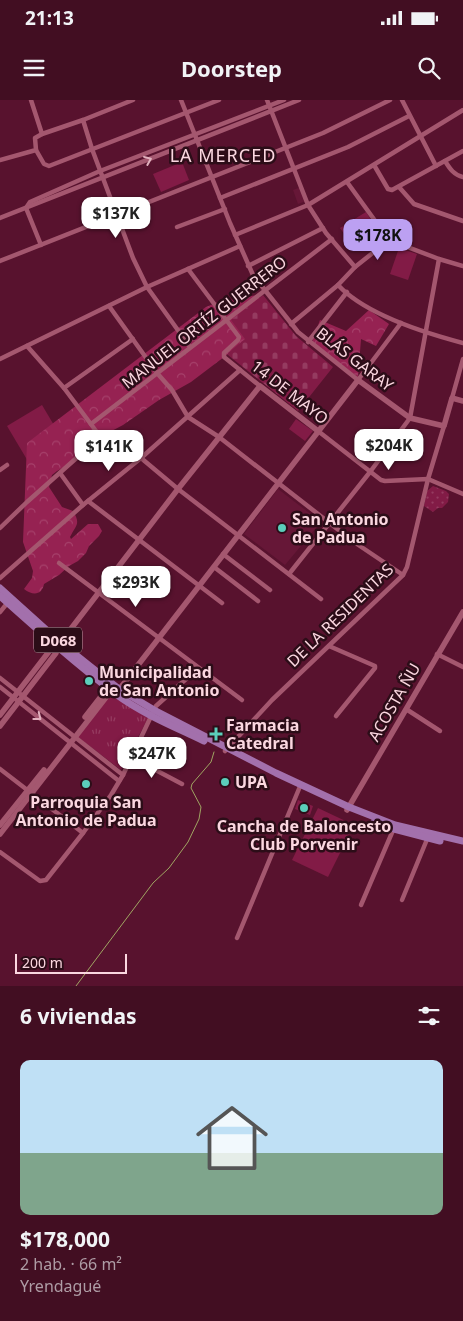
<!DOCTYPE html>
<html lang="es">
<head>
<meta charset="utf-8">
<style>
	:root { --surface:#420e22; --page:#49172a; --text:#f1f3f6; --muted:#ae9ca5; --line:#5a2e40; --accent:#bca0f2 }
	body { margin:0; font-family:"Noto Sans",sans-serif; background:var(--page); color:var(--text); height:100vh; display:flex; flex-direction:column; font-size:19px; white-space:nowrap }
	* { box-sizing:border-box; margin:0 }
	p { font-size:16px; color:var(--muted) }
	.icon { flex:none; width:28px; height:28px; fill:none; stroke:currentColor; stroke-width:2; stroke-linecap:round; stroke-linejoin:round }
	.map { position:relative; height:886px; overflow:hidden }
	.drawer { display:flex; flex-direction:column; background:var(--surface); flex:1 }
	.drawer>* { flex:none }
	.scale { position:absolute; left:15px; bottom:12px; width:112px; box-sizing:border-box; padding-left:5px; border:2px solid #fbd7e0; border-top:0; font-size:14px; line-height:18px; white-space:nowrap; color:#fbd7e0; -webkit-text-stroke:4px #2c0d18; paint-order:stroke }
	.price { position:absolute; translate:-50% -42px; padding:0 11px; border-radius:10px; background:#fff; color:#222; font-size:16px; line-height:32px; filter:drop-shadow(0 1px 2px #0008) }
	.price::after { content:''; position:absolute; left:50%; top:30px; width:15px; height:11px; margin-left:-8px; background:inherit; clip-path:polygon(0 0,100% 0,50% 100%) }
	.price.active { background:var(--accent); color:#111 }
	ul { padding:0; list-style:none }
	li { display:grid; align-content:center; gap:10px; height:265px; padding:0 20px }
	li+li { border-top:1px solid var(--line) }
	li span { display:grid; place-items:center; height:155px; border-radius:10px; color:#555 }
	li>.icon { margin-inline-start:auto }
	span .icon { width:90px; height:90px; fill:#fffc; stroke-width:1 }
	li b { font-size:21px }
	h2 { display:flex; justify-content:space-between; align-items:center; height:60px; padding:0 20px; font-size:21px }
	.status { display:flex; justify-content:space-between; align-items:center; height:35px; padding:0 25px; background:var(--surface); direction:ltr }
	.status svg { height:14px; fill:currentColor }
	header { display:flex; justify-content:space-between; align-items:center; height:65px; padding:0 20px; background:var(--surface); font-size:22px; font-weight:700 }
	.map>svg:first-child { display:block }
	.built { fill:#661737 }
	.grass { fill:#821b46 }
	.forest { fill:url(#forest-crowns) }
	.cemetery { fill:url(#cemetery-stones) }
	.park { fill:url(#park-tufts) }
	.garden { fill:url(#garden-dots) }
	.lines { fill:none; stroke-linecap:round; stroke-linejoin:round }
	.stream { stroke:#a0a563; stroke-width:1 }
	.minor { stroke:#a4576f; stroke-width:4.5 }
	.tertiary { stroke:#a4576f; stroke-width:5.5 }
	.primary { stroke:#a370ac; stroke-width:7 }
	.oneway { stroke:#e1b1be }
	.poi-dot { fill:#5bcebb; stroke:#2c0d18; stroke-width:2 }
	.labels { text-anchor:middle; dominant-baseline:central; stroke-width:5; stroke-linejoin:round; paint-order:stroke }
	.shield { fill:#2c0d18; stroke:#bd9aa4; stroke-width:1 }
	.shield-label { font-size:15px; font-weight:bold; fill:#fbd7e0 }
	.street-label { font-size:16px; fill:#fbd7e0; stroke:#2c0d18 }
	.poi-label { font-size:16px; font-weight:bold; fill:#fbd7e0; stroke:#2c0d18; text-anchor:start }
	.neighbourhood-label { font-size:18px; letter-spacing:1px; fill:#fbd7e0; stroke:#2c0d18 }
</style>
</head>
<body>
<div class="status"><b>21:13</b><svg viewBox="0 0 49 12"><path d="M0 12V9h3v3zM5 12V6h3v6zM10 12V3h3v9zM15 12V0h3v12zM26 1h20v11H26zM47 4h2v5h-2z"/></svg></div>
<header><svg class="icon" aria-label="menu" viewBox="0 0 24 24"><path d="M4 6h16M4 12h16M4 18h16"/></svg>Doorstep<svg class="icon" aria-label="search" viewBox="0 0 24 24"><circle cx="10" cy="10" r="6"/><path d="M15 15l6 6"/></svg></header>
<div class="map">
<svg width="463" height="886" viewBox="0 0 463 886">
	<defs>
		<pattern id="forest-crowns" width="20" height="18" patternUnits="userSpaceOnUse" patternTransform="scale(1.25)"><rect width="20" height="18" fill="#962252"/><path d="M2 6a3 3 0 1 1 6 0M12 15a3 3 0 1 1 6 0" fill="none" stroke="#a6416b"/></pattern>
		<pattern id="cemetery-stones" width="16" height="16" patternUnits="userSpaceOnUse" patternTransform="scale(1.25)"><rect width="16" height="16" fill="#821b46"/><path d="M2 7V4a2 2 0 0 1 4 0v3zM10 15v-3a2 2 0 0 1 4 0v3z" fill="#953b60"/></pattern>
		<pattern id="park-tufts" width="24" height="20" patternUnits="userSpaceOnUse" patternTransform="scale(1.25)"><rect width="24" height="20" fill="#821b46"/><path d="M3 7l-1-3M5 7V3M7 7l1-3M15 17l-1-3M17 17v-4M19 17l1-3" fill="none" stroke="#953b60"/></pattern>
		<pattern id="garden-dots" width="8" height="8" patternUnits="userSpaceOnUse" patternTransform="scale(1.25)"><rect width="8" height="8" fill="#821b46"/><path d="M2 2h.1M6 6h.1" fill="none" stroke="#953b60" stroke-width="1.8" stroke-linecap="round"/></pattern>
	</defs>
	<rect width="100%" height="100%" fill="#58122e"/>
	<g class="built">
		<path d="M301,87l5,14 -8,3 -5,-14z"/>
		<path d="M278,389l43,33 -36,43 -41,-31z"/>
	</g>
	<g class="grass">
		<path d="M182,62l7,18 -28,12 -8,-18z"/>
		<path d="M366,112l11,17 -25,16 -12,-17z"/>
		<path d="M399,148l18,6 -9,26 -18,-6z"/>
		<path d="M42,305l25,42 -35,21 -25,-42z"/>
		<path d="M296,319l17,12 -8,10 -16,-12z"/>
		<path d="M298,700l15,6 -3,9 -15,-6z"/>
		<path d="M318,708l36,17 -26,52 -36,-17z"/>
	</g>
	<g class="forest">
		<path d="M257,195l17,24 -83,63 -32,18 -36,25 -17,9 -38,31 -11,6 -5,4 -3,12 13,20 11,4c8,13 3,14 -3,26l1,2 17,-15h10l4,7 -3,5 -10,10 -3,7 -8,8 -9,5 -10,9 -15,9c-2,11 -11,12 -20,5l8,-11 1,-7 -10,-29 4,-99 179,-136 12,-5z"/>
		<path d="M369,210l20,14 -13,22 -15,-7 -3,38 -47,-32 9,-25 26,11z"/>
	</g>
	<path class="cemetery" d="M263,195l33,41 37,31 -35,44 -70,-56v-2l17,-14 -14,-19z"/>
	<path class="park" d="M110,594l38,24 -27,52 -43,-33z"/>
	<path class="garden" d="M433,386l13,5 3,3 -1,8 -6,6h-4l-5,4 -9,-6 3,-15z"/>
	<g class="lines">
		<path class="stream" d="M76,886l77,-103 16,-15 19,-26 11,-23 2,-12 -10,-19 1,-4 19,-22 3,-10"/>
		<g class="minor">
			<path d="M31,0l11,34"/>
			<path d="M181,0l49,123 23,52 45,57 60,48 43,-57"/>
			<path d="M267,0l41,105 18,28 29,34"/>
			<path d="M402,0l34,66"/>
			<path d="M83,20l9,29 41,109 14,29 43,60"/>
			<path d="M36,50l8,14 5,2 170,-66"/>
			<path d="M0,60l36,-10 -1,-12 7,-4 41,-14 50,-20"/>
			<path d="M445,61c5,8 9,14 18,16"/>
			<path d="M374,65l14,24 4,1 71,-39"/>
			<path d="M347,82l42,58"/>
			<path d="M399,87l15,17 49,17"/>
			<path d="M220,98l128,-51 61,-31"/>
			<path d="M26,108l4,-6 70,-31 184,-71"/>
			<path d="M26,108l15,37"/>
			<path d="M0,118l299,-118"/>
			<path d="M177,127l48,-18"/>
			<path d="M235,135l73,-30 155,-95"/>
			<path d="M389,140l-34,27 -17,18c27,29 87,48 125,58"/>
			<path d="M389,140l50,19 24,7"/>
			<path d="M0,161l323,-128 67,-33"/>
			<path d="M248,166l75,-38"/>
			<path d="M188,169l51,68 -1,3 -14,13v4l36,29"/>
			<path d="M109,206l48,67 15,17 16,27 31,20 135,105 49,33"/>
			<path d="M291,224l47,-39"/>
			<path d="M308,242l39,-50"/>
			<path d="M0,259l147,-72 93,-41"/>
			<path d="M64,288l69,-49"/>
			<path d="M452,298l11,-39"/>
			<path d="M91,324l241,-185"/>
			<path d="M318,331l63,49 4,1 43,-2 35,15"/>
			<path d="M141,358l37,31 143,110"/>
			<path d="M0,370l7,-5"/>
			<path d="M60,373l23,32"/>
			<path d="M88,401l134,102"/>
			<path d="M0,428l27,-26 72,-64v-3l-35,-47 -37,-42"/>
			<path d="M223,454l47,36"/>
			<path d="M59,463l183,137"/>
			<path d="M214,467l44,34"/>
			<path d="M289,474l81,-102 40,-54 29,-159"/>
			<path d="M0,478l83,-73 58,-47 99,-88"/>
			<path d="M0,512l9,-11"/>
			<path d="M329,546l46,20v2l-39,48"/>
			<path d="M437,554l26,13"/>
			<path d="M0,578l123,97"/>
			<path d="M0,587l119,94"/>
			<path d="M406,609l34,22"/>
			<path d="M225,651l47,-51 131,-125 4,-8 21,-88 16,-53"/>
			<path d="M131,657l51,27"/>
			<path d="M0,669l83,64"/>
			<path d="M0,752l40,29 6,-1 37,-47 28,-38 12,-20 33,-69 40,-36v-3"/>
			<path d="M402,800l26,-63"/>
			<path d="M361,805l33,-77"/>
			<path d="M237,838l64,-154"/>
		</g>
		<g class="tertiary">
			<path d="M118,591l240,-311 52,38 34,8 8,-28 11,3"/>
			<path d="M0,615l51,-66 6,-2"/>
			<path d="M85,617l25,-32"/>
			<path d="M0,626l56,-73 1,-6 121,-158 82,-103 58,45"/>
			<path d="M347,710l116,-198"/>
			<path d="M0,725l44,-55"/>
			<path d="M0,734l114,-147"/>
		</g>
		<g class="primary">
			<path d="M0,488l61,55 30,24 28,22 35,21 122,63 73,34 46,18 68,16"/>
			<path d="M0,496c38,34 76,68 117,99 26,19 58,32 87,46"/>
			<path d="M374,722l20,7 46,12"/>
		</g>
	</g>
	<defs><path id="oneway-chevron" d="M-2-3.5L2.5 0L-2 3.5" fill="none" stroke-width="1.6" stroke-linecap="round" stroke-linejoin="round" transform="scale(1.25)"/></defs>
	<g class="oneway">
		<use href="#oneway-chevron" transform="translate(148 60) rotate(-22)"/>
		<use href="#oneway-chevron" transform="translate(38 617) rotate(38)"/>
	</g>
	<g class="poi-dot">
		<circle cx="282" cy="428" r="5"/>
		<circle cx="89" cy="581" r="5"/>
		<path d="M213.5 626.5h5v5h5v5h-5v5h-5v-5h-5v-5h5z"/>
		<circle cx="225" cy="682" r="5"/>
		<circle cx="86" cy="684" r="5"/>
		<circle cx="304" cy="708" r="5"/>
	</g>
	<g class="labels">
		<rect class="shield" x="34" y="527.5" width="48" height="25" rx="4"/>
		<g class="shield-label">
			<text x="58" y="540">D068</text>
		</g>
		<g class="street-label">
			<text transform="translate(204 222) rotate(-38)">MANUEL ORTÍZ GUERRERO</text>
			<text transform="translate(355 259) rotate(38)">BLÁS GARAY</text>
			<text transform="translate(290 292) rotate(38)">14 DE MAYO</text>
			<text transform="translate(340 515) rotate(-44)">DE LA RESIDENTAS</text>
			<text transform="translate(394 602) rotate(-60)">ACOSTA ÑU</text>
		</g>
		<g class="poi-label">
			<text x="292" y="419">San Antonio<tspan x="292" dy="18">de Padua</tspan></text>
			<text x="99" y="572">Municipalidad<tspan x="99" dy="18">de San Antonio</tspan></text>
			<text x="226" y="625">Farmacia<tspan x="226" dy="18">Catedral</tspan></text>
			<text x="235" y="682">UPA</text>
			<text x="86" y="702" text-anchor="middle">Parroquia San<tspan x="86" dy="18">Antonio de Padua</tspan></text>
			<text x="304" y="726" text-anchor="middle">Cancha de Baloncesto<tspan x="304" dy="18">Club Porvenir</tspan></text>
		</g>
		<g class="neighbourhood-label">
			<text x="223" y="55">LA MERCED</text>
		</g>
	</g>
</svg>
<div class="scale">200 m</div>
<b class="price" style="left:116px;top:139px">$137K</b>
<b class="price active" style="left:378px;top:161px">$178K</b>
<b class="price" style="left:389px;top:371px">$204K</b>
<b class="price" style="left:109px;top:372px">$141K</b>
<b class="price" style="left:136px;top:508px">$293K</b>
<b class="price" style="left:152px;top:679px">$247K</b>
</div>
<section class="drawer">
<h2>6 viviendas<svg class="icon" aria-label="filters" viewBox="0 0 24 24"><path d="M4 7h16M4 17h16"/><circle cx="9" cy="7" r="2"/><circle cx="15" cy="17" r="2"/></svg></h2>
<ul>
<li><span style="background:linear-gradient(#bfe0f5 60%,#7fa58c 0)"><svg class="icon" aria-label="home" viewBox="0 0 24 24"><path d="M3 11l9-7 9 7M6 9v11h12V9"/></svg></span><div><b>$178,000</b><p>2 hab. · 66 m²</p><p>Yrendagué</p></div></li>
</ul>
</section>
</body>
</html>
